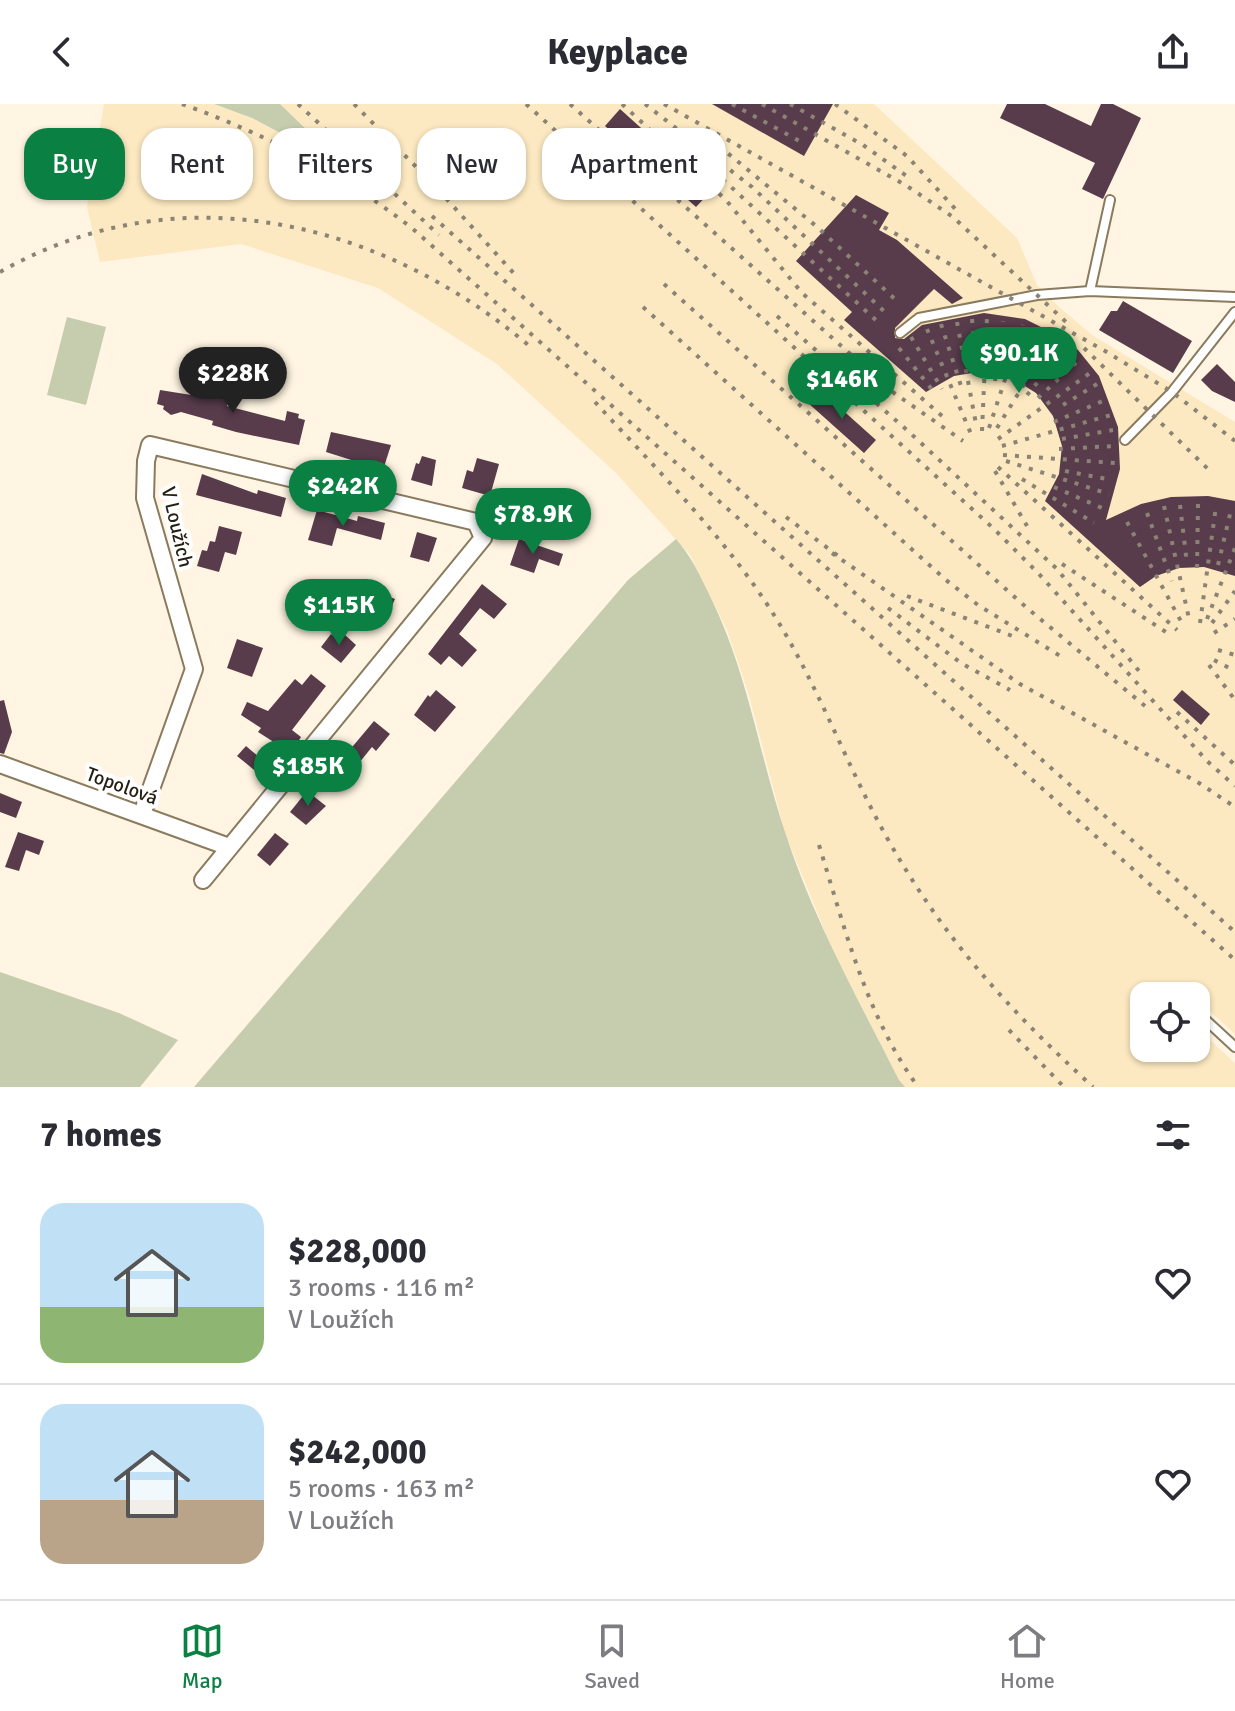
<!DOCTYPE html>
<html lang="en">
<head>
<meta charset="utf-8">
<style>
	:root { --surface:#fff; --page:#f2f2f3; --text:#2b2b33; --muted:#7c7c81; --line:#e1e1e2; --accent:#0b8043 }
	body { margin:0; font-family:Signika,sans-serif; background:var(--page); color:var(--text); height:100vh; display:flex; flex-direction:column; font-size:30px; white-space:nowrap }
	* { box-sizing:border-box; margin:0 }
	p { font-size:26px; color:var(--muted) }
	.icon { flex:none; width:44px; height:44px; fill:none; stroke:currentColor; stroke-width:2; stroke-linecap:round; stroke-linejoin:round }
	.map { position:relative; height:983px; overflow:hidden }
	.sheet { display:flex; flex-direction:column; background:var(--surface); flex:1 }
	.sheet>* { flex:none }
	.banner { position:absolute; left:24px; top:24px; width:800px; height:72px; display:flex; gap:16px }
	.buttons { position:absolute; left:1130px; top:878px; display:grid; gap:16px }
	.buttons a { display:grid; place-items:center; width:80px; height:80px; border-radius:16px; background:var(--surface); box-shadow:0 2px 6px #0004; font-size:40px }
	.price { position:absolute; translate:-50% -68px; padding:0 18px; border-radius:28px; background:var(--accent); color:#fff; font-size:26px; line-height:52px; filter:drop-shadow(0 2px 4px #0008) }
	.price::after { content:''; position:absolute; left:50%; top:48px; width:24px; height:18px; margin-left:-12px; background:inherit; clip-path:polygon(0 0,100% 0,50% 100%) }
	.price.active { background:#222; color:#fff }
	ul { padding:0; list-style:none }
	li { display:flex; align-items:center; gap:24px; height:200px; padding:0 40px }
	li+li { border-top:2px solid var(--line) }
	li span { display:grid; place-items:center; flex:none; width:224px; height:160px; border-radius:24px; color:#555 }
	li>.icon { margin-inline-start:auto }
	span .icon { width:96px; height:96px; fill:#fffc; stroke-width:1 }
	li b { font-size:34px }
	h2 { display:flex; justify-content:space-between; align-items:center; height:96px; padding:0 40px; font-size:34px }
	.chip { padding:0 28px; border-radius:24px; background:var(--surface); box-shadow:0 2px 6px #0004; font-size:28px; line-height:72px }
	.chip.active { background:var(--accent); color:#fff }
	header { display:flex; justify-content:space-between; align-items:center; height:104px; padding:0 40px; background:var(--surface); font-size:36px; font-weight:700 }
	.tabs { display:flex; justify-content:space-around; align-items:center; height:112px; border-top:2px solid var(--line); background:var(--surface); font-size:22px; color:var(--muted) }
	.tabs a { display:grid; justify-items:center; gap:4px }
	.tabs .active { color:var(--accent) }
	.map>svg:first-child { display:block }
	.built { fill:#fce9c1 }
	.green { fill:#c6cdaf }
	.building { fill:#583c4c }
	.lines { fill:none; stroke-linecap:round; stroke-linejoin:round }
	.lane-casing { stroke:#8a7b5e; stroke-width:12 }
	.street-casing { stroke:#8a7b5e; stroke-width:20 }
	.lane { stroke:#fff; stroke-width:8 }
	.street { stroke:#fff; stroke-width:16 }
	.rail { stroke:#8b8374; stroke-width:4; stroke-dasharray:4 8; stroke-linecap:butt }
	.labels { text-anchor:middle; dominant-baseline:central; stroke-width:8; stroke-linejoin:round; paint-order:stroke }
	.street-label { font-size:20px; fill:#251f13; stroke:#fff }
</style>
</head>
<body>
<header><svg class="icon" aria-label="back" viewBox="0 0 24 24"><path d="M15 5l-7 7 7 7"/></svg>Keyplace<svg class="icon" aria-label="share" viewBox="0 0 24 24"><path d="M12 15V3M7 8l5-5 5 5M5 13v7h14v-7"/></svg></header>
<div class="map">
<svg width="1235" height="983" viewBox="0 0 1235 983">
	<rect width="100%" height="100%" fill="#fff5e2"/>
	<path class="built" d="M104,0h110l38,14 89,47 -61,-61h594l143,134 20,47 22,22 33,28 143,87v612l-34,-31 -5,2v-9h-52v52h52v-21l39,36v24h-330l-6,-7 -67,-131 -47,-116 -37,-141 -21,-62 -37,-75 -74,-82 -119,-109 -119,-76 -137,-44 -141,18 -13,-55z"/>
	<g class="green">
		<path d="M214,0h66l65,63 -93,-49z"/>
		<path d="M67,213l39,10 -20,78 -39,-10z"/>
		<path d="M676,435c15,17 24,36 34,57 39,80 48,155 75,236 28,87 73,167 114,248l6,7h-711l434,-507z"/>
		<path d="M0,868l119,41 59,27 -38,47h-140z"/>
	</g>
	<g class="building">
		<path d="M712,0h121l-29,52z"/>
		<path d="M1007,0h38l46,22 10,-22h12l28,14 -38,81 -21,-10 13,-26 -95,-45z"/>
		<path d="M620,5l91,82 -15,16 -91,-81z"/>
		<path d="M856,91l33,18 -10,17 18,10 66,58 -11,6 -18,-15 -39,39v10l9,1 18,-14 62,-12 41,6 40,20 13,11 21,26 19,51 2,42 -14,51 35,-16 30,-7 37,-1 27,5v75l-31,-9 -25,1 -23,8 -16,11 -95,-86 14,-27 3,-28 -9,-30 -17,-23 -27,-17 -25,-5 -30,5 -28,16 -82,-72 8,-8 -56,-51z"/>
		<path d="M1123,197l69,40 -19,32 -74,-43 12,-19h6z"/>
		<path d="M1217,260l18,18v20l-23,-11 -11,-11z"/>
		<path d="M214,278l18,5 -5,19 58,15 2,-10 12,3 -1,4 7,2 -6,25 -63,-13 -24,-7 1,-4 -32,-9 -10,3 -8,-6 1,-3 -7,-2 3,-14 50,8z"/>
		<path d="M819,285l57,51 -12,13 -57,-51z"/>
		<path d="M331,328l60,13 -8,25 -57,-18z"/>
		<path d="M422,352l14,4 -4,26 -21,-6 5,-17 3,1z"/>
		<path d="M477,354l22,6 -9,32 -28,-8 5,-18 6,2z"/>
		<path d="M202,370l55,20 1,-4 28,8 -5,19 -85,-22z"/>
		<path d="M317,406l40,11 1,-5 27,7 -4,17 -44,-12 -5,18 -24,-6z"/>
		<path d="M219,422l23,6 -6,23 -11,-3 -6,20 -22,-6 5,-16 5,1 3,-10 5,1z"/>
		<path d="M417,428l20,6 -8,24 -19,-5z"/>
		<path d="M519,435l44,15 -4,12 -20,-7 -5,14 -24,-8z"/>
		<path d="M482,480l25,20 -13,15 -14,-11 -21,26 18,16 -15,17 -13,-11 -8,9 -13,-11z"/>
		<path d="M373,486l22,9 -7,15 -4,-2 -4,11 -22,-9 6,-15 5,2z"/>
		<path d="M331,530l8,6 5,-6 12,11 -15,18 -20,-16z"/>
		<path d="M237,535l26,9 -11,29 -25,-9z"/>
		<path d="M311,570l15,12 -34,44 9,7 -10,16 -33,-21 3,-4 -20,-13 6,-13 21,9 27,-32 7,6z"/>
		<path d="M436,586l20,17 -21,25 -21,-17 14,-20 2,2z"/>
		<path d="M1182,586l28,24 -9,11 -28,-25z"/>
		<path d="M4,596l8,32 -8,22 -4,-1v-52z"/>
		<path d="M374,617l16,13 -14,17 -4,-4 -31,38 -17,-14 19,-23 5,4z"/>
		<path d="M246,642l20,17 -8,10 -21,-17z"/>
		<path d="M307,687l19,15 -20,19 -16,-13z"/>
		<path d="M0,689l22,9 -6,16 -16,-6z"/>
		<path d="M18,728l26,9 -5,14 -13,-5 -7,21 -14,-4z"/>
		<path d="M275,729l14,11 -19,22 -13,-11z"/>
	</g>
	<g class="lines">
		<g class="lane-casing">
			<g id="lane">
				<path d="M1090,187l20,-91"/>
				<path d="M900,229l19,-15 118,-23 53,-4 145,6"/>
				<path d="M1125,336l47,-48 63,-80"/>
				<path d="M1196,907l39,36"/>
			</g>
		</g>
		<g class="street-casing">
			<g id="street">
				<path d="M0,660l229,83"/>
				<path d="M142,710l52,-145 -49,-171 1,-37 4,-16 326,77 7,16 -280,342"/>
			</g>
		</g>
		<use href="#lane" class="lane"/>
		<use href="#street" class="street"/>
		<g class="rail">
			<path d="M182,0c85,31 160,69 231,125l822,731"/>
			<path d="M298,0l141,131"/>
			<path d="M354,0l81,82 83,92"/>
			<path d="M526,0l467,424 46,46 168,187 28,25"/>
			<path d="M570,0l324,289 69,48"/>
			<path d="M622,0l104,96 76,93 140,123"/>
			<path d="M645,0l107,83 134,126"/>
			<path d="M664,0l441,247 67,41 63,49"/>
			<path d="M732,0l71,39"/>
			<path d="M762,0l145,82 46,31 113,105"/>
			<path d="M790,0l73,41 45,32"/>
			<path d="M835,0l72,52 52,57"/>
			<path d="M719,42l97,80 81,75"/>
			<path d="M705,59l174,160"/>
			<path d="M432,112l803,716"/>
			<path d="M0,168c179,-102 384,-51 533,77"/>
			<path d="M664,180l363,324 118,98"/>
			<path d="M643,203l303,273 32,25 87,54"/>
			<path d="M777,212l131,115 149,138 82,102"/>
			<path d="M972,215l5,52"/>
			<path d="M957,218l19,102"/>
			<path d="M941,220l21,65"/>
			<path d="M927,225l44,105"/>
			<path d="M911,233l31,52"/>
			<path d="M899,244l35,44"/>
			<path d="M1084,244l125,122"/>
			<path d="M1016,275l22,-47"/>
			<path d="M995,277l8,-60"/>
			<path d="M1027,291l38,-46"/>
			<path d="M1038,294l41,-38"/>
			<path d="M595,298c62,68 130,135 179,213 44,70 72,149 112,221 57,102 121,172 207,251"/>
			<path d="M1063,301l34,-21"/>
			<path d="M1054,318l51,-22"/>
			<path d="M989,324l34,-103"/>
			<path d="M997,324l55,-89"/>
			<path d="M982,327l5,-113"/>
			<path d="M998,335l92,-66"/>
			<path d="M1062,335l51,-9"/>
			<path d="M1002,342l109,-31"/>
			<path d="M1059,345l56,-3"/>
			<path d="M1003,351l112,8"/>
			<path d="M1006,357l103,33"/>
			<path d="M998,363l179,163"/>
			<path d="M995,367l32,55"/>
			<path d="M1065,367l47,9"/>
			<path d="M1022,375l72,44"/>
			<path d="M1054,383l48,21"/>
			<path d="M1180,401l7,59"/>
			<path d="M1164,402l26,117"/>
			<path d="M1147,409l25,68"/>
			<path d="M786,413l55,41"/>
			<path d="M1127,418l56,103"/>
			<path d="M832,449l188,131 179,99 36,24"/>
			<path d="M1062,460l110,72"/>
			<path d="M1218,461l13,-55"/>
			<path d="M1197,464l1,-64"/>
			<path d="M907,492l108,41"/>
			<path d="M888,504l73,55 49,27"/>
			<path d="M1207,515l28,-71"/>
			<path d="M1200,519l16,-117"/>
			<path d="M1212,519l23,-32"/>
			<path d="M1214,529l21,-14"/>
			<path d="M1218,546l17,5"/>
			<path d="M1214,556l21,11"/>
			<path d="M1209,561l26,35"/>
			<path d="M1177,608l58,53"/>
			<path d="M819,741c26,84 47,170 99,242"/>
			<path d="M1009,926l55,57"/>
		</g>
	</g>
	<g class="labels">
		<g class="street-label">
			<text transform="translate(177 423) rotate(77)">V Loužích</text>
			<text transform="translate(122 682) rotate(20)">Topolová</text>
		</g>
	</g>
</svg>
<div class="buttons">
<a><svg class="icon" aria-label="locate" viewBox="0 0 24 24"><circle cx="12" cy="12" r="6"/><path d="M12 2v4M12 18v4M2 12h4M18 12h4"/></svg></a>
</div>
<b class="price" style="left:1019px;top:291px">$90.1K</b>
<b class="price active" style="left:233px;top:311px">$228K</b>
<b class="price" style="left:842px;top:317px">$146K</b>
<b class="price" style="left:343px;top:424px">$242K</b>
<b class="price" style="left:533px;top:452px">$78.9K</b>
<b class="price" style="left:339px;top:543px">$115K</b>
<b class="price" style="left:308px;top:704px">$185K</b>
<div class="banner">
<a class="chip active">Buy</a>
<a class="chip">Rent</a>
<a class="chip">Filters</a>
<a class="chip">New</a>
<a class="chip">Apartment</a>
</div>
</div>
<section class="sheet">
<h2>7 homes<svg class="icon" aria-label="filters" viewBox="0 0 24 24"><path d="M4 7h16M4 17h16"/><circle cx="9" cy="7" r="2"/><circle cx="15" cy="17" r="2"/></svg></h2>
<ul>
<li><span style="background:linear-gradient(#bfe0f5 65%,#8fb573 0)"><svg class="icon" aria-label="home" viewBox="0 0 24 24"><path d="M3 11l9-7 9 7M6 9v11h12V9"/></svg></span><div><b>$228,000</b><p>3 rooms · 116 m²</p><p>V Loužích</p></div><svg class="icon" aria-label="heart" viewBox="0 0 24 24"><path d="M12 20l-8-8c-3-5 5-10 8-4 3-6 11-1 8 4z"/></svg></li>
<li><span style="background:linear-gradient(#bfe0f5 60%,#b9a48a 0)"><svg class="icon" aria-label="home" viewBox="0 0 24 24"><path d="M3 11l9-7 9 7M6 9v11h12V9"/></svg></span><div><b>$242,000</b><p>5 rooms · 163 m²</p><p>V Loužích</p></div><svg class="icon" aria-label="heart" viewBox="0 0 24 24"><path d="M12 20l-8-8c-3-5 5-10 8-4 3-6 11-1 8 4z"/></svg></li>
</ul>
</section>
<nav class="tabs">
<a class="active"><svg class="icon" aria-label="map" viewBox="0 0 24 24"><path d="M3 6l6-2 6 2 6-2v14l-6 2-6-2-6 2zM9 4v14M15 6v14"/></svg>Map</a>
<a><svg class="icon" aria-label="saved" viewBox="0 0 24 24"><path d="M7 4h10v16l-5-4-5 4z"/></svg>Saved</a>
<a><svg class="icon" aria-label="home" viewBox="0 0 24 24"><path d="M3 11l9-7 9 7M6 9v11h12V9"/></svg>Home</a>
</nav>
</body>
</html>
